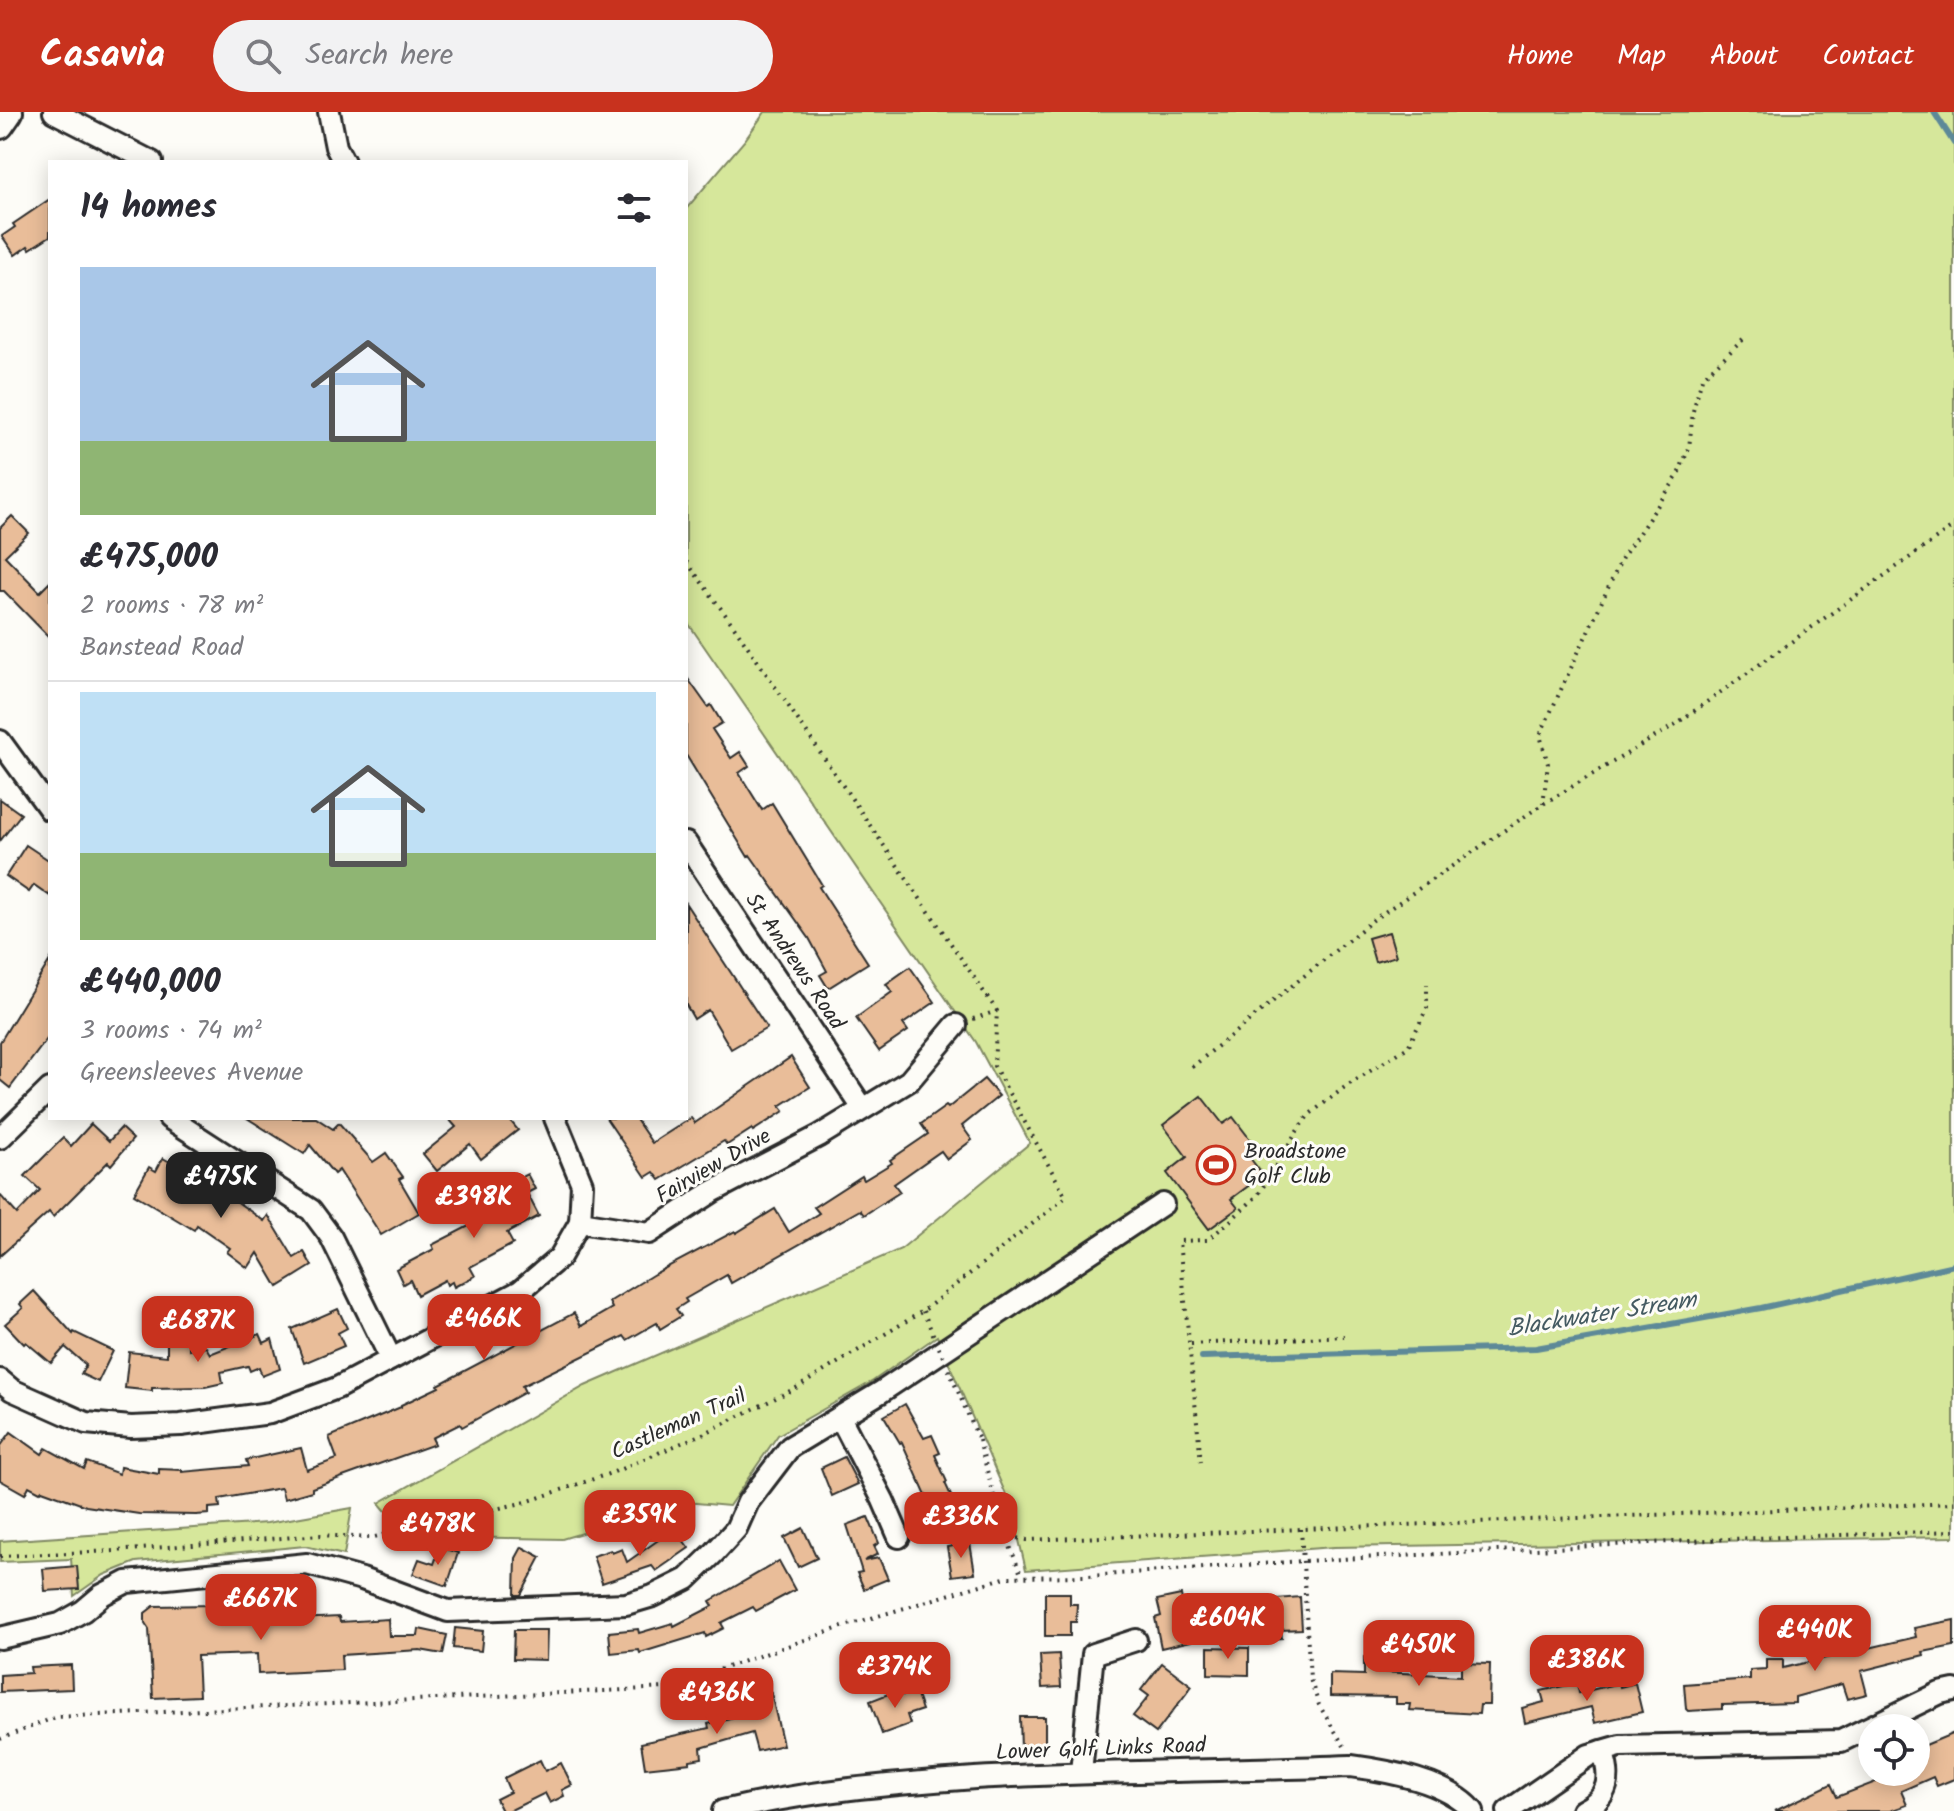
<!DOCTYPE html>
<html lang="en">
<head>
<meta charset="utf-8">
<style>
	:root { --surface:#fff; --page:#f2f2f3; --text:#2b2b33; --muted:#7c7c81; --line:#e1e1e2; --accent:#c8321e }
	body { margin:0; font-family:Kalam,sans-serif; background:var(--page); color:var(--text); height:100vh; display:flex; flex-direction:column; font-size:30px; white-space:nowrap }
	* { box-sizing:border-box; margin:0 }
	p { font-size:26px; color:var(--muted) }
	.icon { flex:none; width:44px; height:44px; fill:none; stroke:currentColor; stroke-width:2; stroke-linecap:round; stroke-linejoin:round }
	.map { position:relative; flex:1; overflow:hidden }
	.drawer { position:absolute; left:48px; top:48px; width:640px; height:960px; display:flex; flex-direction:column; background:var(--surface); border-radius:0px; box-shadow:0 4px 20px #0003 }
	.drawer>* { flex:none }
	.tools { position:absolute; left:1858px; top:1602px; display:grid; gap:16px }
	.tools a { display:grid; place-items:center; width:72px; height:72px; border-radius:50%; background:var(--surface); box-shadow:0 4px 20px #0003; font-size:40px }
	.price { position:absolute; translate:-50% -68px; padding:0 18px; border-radius:16px; background:var(--accent); color:#fff; font-size:26px; line-height:52px; filter:drop-shadow(0 2px 4px #0008) }
	.price::after { content:''; position:absolute; left:50%; top:48px; width:24px; height:18px; margin-left:-12px; background:inherit; clip-path:polygon(0 0,100% 0,50% 100%) }
	.price.active { background:#222; color:#fff }
	ul { padding:0; list-style:none }
	li { display:grid; align-content:center; gap:16px; height:424px; padding:0 32px }
	li+li { border-top:2px solid var(--line) }
	li span { display:grid; place-items:center; height:248px; border-radius:0px; color:#555 }
	li>.icon { margin-inline-start:auto }
	span .icon { width:144px; height:144px; fill:#fffc; stroke-width:1 }
	li b { font-size:34px }
	h2 { display:flex; justify-content:space-between; align-items:center; height:96px; padding:0 32px; font-size:34px }
	header { display:flex; align-items:center; gap:48px; box-sizing:border-box; height:112px; padding:0 40px; background:var(--accent); color:#fff }
	header strong { font-size:38px }
	nav { display:flex; gap:44px; margin-inline-start:auto; font-size:28px }
	.search { width:560px; height:72px; background:var(--page); display:flex; align-items:center; gap:20px; box-sizing:border-box; padding:0 28px; border-radius:44px; color:var(--muted); font-size:30px }
	.map>svg:first-child { display:block }
	.green { fill:#d6e79b; stroke:#808963; stroke-width:2 }
	.lines { fill:none; stroke-linecap:round; stroke-linejoin:round }
	.stream { stroke:#5d8998; stroke-width:6 }
	.building { fill:#e9bd99; stroke:#2b2b2b; stroke-width:2 }
	.minor-casing { stroke:#2b2b2b; stroke-width:26 }
	.major-casing { stroke:#2b2b2b; stroke-width:32 }
	.path { stroke:#2b2b2b; stroke-width:4; stroke-dasharray:2 6; stroke-linecap:butt }
	.minor { stroke:#fdfcf7; stroke-width:20 }
	.major { stroke:#fdfcf7; stroke-width:26 }
	.path-bridge { stroke:#2b2b2b; stroke-width:4; stroke-dasharray:2 6; stroke-linecap:butt }
	.labels { text-anchor:middle; dominant-baseline:central; stroke-width:6; stroke-linejoin:round; paint-order:stroke }
	.street-label { font-size:22px; fill:#2b2b2b; stroke:#fdfcf7 }
	.poi-label { font-size:22px; fill:#2b2b2b; stroke:#fdfcf7; text-anchor:start }
	.water-label { font-size:24px; font-style:italic; fill:#445a61; stroke:#fdfcf7 }
</style>
</head>
<body>
<header>
<strong>Casavia</strong>
<div class="search"><svg class="icon" aria-label="search" viewBox="0 0 24 24"><circle cx="10" cy="10" r="6"/><path d="M15 15l6 6"/></svg>Search here</div>
<nav><a>Home</a><a>Map</a><a>About</a><a>Contact</a></nav>
</header>
<div class="map">
<svg width="1954" height="1699" viewBox="0 0 1954 1699">
	<rect width="100%" height="100%" fill="#fdfcf7"/>
	<filter id="ink" filterUnits="userSpaceOnUse"><feTurbulence type="fractalNoise" baseFrequency=".0125" numOctaves="2"/><feDisplacementMap in="SourceGraphic" scale="16" xChannelSelector="R" yChannelSelector="G"/><feConvolveMatrix kernelMatrix="1 2 1 2 8 2 1 2 1" color-interpolation-filters="sRGB"/></filter>
	<g filter="url(#ink)">
		<g class="green">
			<path d="M765,0h1189v1425l-620,10 -308,23 -15,-64 -74,-170 -64,45 -95,54 -49,71 -44,-4 -123,37 -155,-3 -28,-33 206,-117 316,-137 129,-106 -54,-101 -290,-422v-411l59,-69z"/>
			<path d="M352,1396l-8,47 -39,-9 -169,16 -32,13 -30,21 -3,-37 -71,3v-21l267,-18z"/>
		</g>
		<g class="lines">
			<g class="stream">
				<path d="M1934,0l20,31"/>
				<path d="M1202,1245l334,-9 225,-40 193,-43"/>
			</g>
		</g>
		<g class="building">
			<path d="M50,87v37l-20,13 -2,-3 -13,9 -13,-19 13,-9 -2,-3z"/>
			<path d="M12,404l17,17 -24,23 35,36 10,-10v56l-46,-47h-4v-63z"/>
			<path d="M686,564l22,31 3,-2 11,18 -10,6 19,29 9,-6 9,14 -10,7 23,37 10,-7 50,82 -3,2 49,76 -40,25 -8,-13 7,-4 -18,-33 -59,-83 -2,2 -62,-102z"/>
			<path d="M0,687l21,15 -21,27z"/>
			<path d="M26,733l24,16v35l-16,-11 -5,7 -23,-16z"/>
			<path d="M686,792l81,124 -36,21 -23,-39 -14,9 -8,-14z"/>
			<path d="M1389,820l7,24 -21,6 -7,-24z"/>
			<path d="M50,848v75l-40,53 -10,-8v-38z"/>
			<path d="M910,855l25,35 -32,22 5,7 -29,20 -23,-33 36,-26 -6,-8z"/>
			<path d="M791,945l19,30 -30,19 4,5 -31,20 -1,-2 -25,16 -3,-4 -64,39 -6,-8 -8,5 -40,-59h29l17,25 39,-25 4,5z"/>
			<path d="M984,967l15,17 -37,30 10,14 -25,19 -6,-8 -47,33 6,8 -36,23 -4,-5 -129,73 -4,-8 -42,24 2,3 -11,7 5,7 -21,13 -3,-6 -30,17 -3,-4 -102,50 3,6 -63,35 -2,-3 -28,14 3,6 -123,44v3l-28,8 -3,-11 -62,11 1,8 -11,1v6l-13,1 -57,-1 -53,-8 -44,-16 -2,2 -11,-6 -4,8 -25,-14v-33l11,-15 31,22 4,-6 38,21 3,-7 32,12 1,-7 39,7v-5l23,1v2l66,-6 -2,-6 55,-12 6,22 30,-11 -8,-22 72,-30v-2l38,-18 -1,-2 136,-72 7,13 31,-18 -3,-6 45,-28 81,-43 1,2 39,-24 14,23 30,-19 -5,-6 48,-31 2,4 28,-17 -2,-3 38,-26 -7,-10 25,-18 2,2z"/>
			<path d="M1201,984l22,28 10,-7 26,34 -9,7 13,17 -32,24 7,9 -29,21 -42,-56 20,-16 -24,-32z"/>
			<path d="M247,1006h69l17,11 6,-6 34,39 13,-9 17,24 -4,2 20,34 -38,22 -42,-65 -5,4 -24,-29 -6,9z"/>
			<path d="M448,1006h60l10,12 -37,29 -11,-15 -33,27 -14,-17 33,-27z"/>
			<path d="M91,1012l18,17 12,-13 12,11 -22,26 -3,-3 -55,55 -4,-5 -49,44v-61l17,19 23,-24 -15,-14 38,-38 8,8z"/>
			<path d="M163,1046l66,38 35,25 4,-6 26,43 10,-6 8,14 -34,21 -20,-34 -10,15 -21,-16 3,-4 -33,-23 -3,5 -60,-36 15,-27 7,4z"/>
			<path d="M527,1062l8,15 -8,4 12,23 -32,17 6,11 -43,23 5,9 -21,11 -2,-5 -5,3 -2,-5 -28,15 -7,-15 -7,4 -7,-15 38,-20 -2,-4 43,-22 7,-6 -5,-11 24,-13 -2,-5z"/>
			<path d="M34,1179l39,43 1,-2 39,19 -15,31 -17,-8 5,-9 -21,-18 -14,16 -25,-21 -2,2 -19,-20 18,-16 -3,-4z"/>
			<path d="M338,1197l9,19 -9,5 6,13 -40,17 -12,-34z"/>
			<path d="M260,1222l4,9 8,-4 8,30 -18,7 -3,-9 -9,4 -2,-5 -27,6 2,11 -18,4 -53,1v3l-27,-3 4,-36 38,4v-19h22v13l17,-3 4,7z"/>
			<path d="M905,1292l19,34 8,-3 8,18 -5,2 12,27 -2,1 15,32 -21,10 -37,-83 -2,1 -16,-27z"/>
			<path d="M844,1345l14,27 -26,12 -11,-28z"/>
			<path d="M868,1405l11,26 -5,3 4,8 -14,7 15,-3 9,21 -24,10 -7,-16 5,-1 -15,-47z"/>
			<path d="M803,1416l14,30 -19,9 -14,-29z"/>
			<path d="M677,1420l12,16 -33,23 -4,-5 -50,17 -9,-27 18,-6 1,3 10,-4 5,13 37,-26 3,3z"/>
			<path d="M970,1431l5,30 -23,3 -5,-29z"/>
			<path d="M440,1435l18,6 -11,33 -34,-12 6,-15 15,5z"/>
			<path d="M522,1435l19,10 -20,38h-6l1,-37z"/>
			<path d="M779,1449l16,29 -39,21 -3,-4 -32,16 3,5 -18,9 -1,-4 -65,20 -1,-3 -28,3 -2,-21 29,-3 1,4 34,-10 1,3 39,-20 -3,-5z"/>
			<path d="M77,1454l2,23 -34,2 -2,-22z"/>
			<path d="M1045,1481h25v11h7l-1,18h-6v14h-25z"/>
			<path d="M1181,1483l10,46 -30,7 -6,-30 6,-2 -4,-16z"/>
			<path d="M1300,1485l2,32 -21,1 1,8 -27,2 -3,-39z"/>
			<path d="M252,1488l1,21 86,-4 1,5 48,-3 1,17h29l1,-7 28,6 -4,19 -23,-4 -79,5 1,15 -84,4 -1,-20 -60,2 2,40 -46,2 -4,-69 -4,-6v-10l9,-7 56,-1v-2z"/>
			<path d="M1954,1508v26l-31,6 1,3 -63,16 6,23 -20,5 -5,-15 -47,13v6l-73,2v4l-34,2 -2,-2 -2,-25 66,-5v-9l16,-1v-10h17v9l133,-31 -2,-9z"/>
			<path d="M455,1516l28,3 -2,20 -28,-3z"/>
			<path d="M514,1518h33l-1,30 -33,-1z"/>
			<path d="M1208,1535l41,1v27l-41,-1z"/>
			<path d="M1059,1542l2,33 -19,1 -2,-33z"/>
			<path d="M1364,1545l18,1v14l79,4v-13l29,1 -1,41h-9l-1,9 -70,-4 1,-6h-14v-7l-66,-1v-22l34,1z"/>
			<path d="M1162,1551l30,23 -36,47 -23,-17 16,-20 -8,-6z"/>
			<path d="M71,1553l1,24 -72,3v-17l31,-2 -1,-6z"/>
			<path d="M1577,1571l2,10 40,-10 1,4 15,-4 7,29 -47,11 -4,-16 -66,16 -3,-15 22,-6 -3,-11z"/>
			<path d="M901,1577l2,6 12,-5 7,20 -15,5 3,9 -28,10 -12,-33z"/>
			<path d="M771,1581l12,52 -26,6 -5,-18 -51,15 1,10 -12,2v3l-45,5 -4,-25 68,-15 -1,-4 47,-13 -3,-13z"/>
			<path d="M1020,1605h25v33h-24z"/>
			<path d="M1954,1621v46l-17,7 -4,-9 -32,14 6,14 -17,6h-115l56,-27 6,13 39,-15 -3,-10h43v-23z"/>
			<path d="M540,1648l5,11 16,-8 11,22 -10,5 2,6 -14,7 -5,-10 -36,18h-7l-6,-12 14,-7 -6,-14z"/>
		</g>
		<g class="lines">
			<g class="minor-casing">
				<g id="minor">
					<path d="M54,0l98,50"/>
					<path d="M329,0l7,35 8,15"/>
					<path d="M0,629l50,69"/>
					<path d="M686,731l176,264"/>
					<path d="M169,1006l142,92 20,27 60,122"/>
					<path d="M555,1006l27,66 -2,38"/>
					<path d="M0,1026l50,-49"/>
					<path d="M0,1268l12,10 74,33 45,4 50,-2 89,-12 67,-25 183,-97 40,-34 20,-35 69,11 63,-41 107,-56 90,-55 47,-56"/>
					<path d="M840,1305l43,83 16,37"/>
					<path d="M0,1526l60,-14 23,-13 19,-16 25,-13 180,-18 55,15 86,32 178,-7 27,-8 34,-17 28,-27 21,-23 12,-27 42,-55 91,-55 282,-188"/>
					<path d="M1081,1660l12,-118 43,-14"/>
					<path d="M723,1699c83,-20 167,-27 252,-33 125,-7 250,-7 376,-12 37,5 96,15 122,45"/>
					<path d="M1508,1699l81,-56 31,-9 221,-5 99,-48 14,-3"/>
					<path d="M1582,1699c28,-14 30,-34 20,-60"/>
				</g>
			</g>
			<g class="major-casing">
				<path id="major" d="M0,13l9,-13"/>
			</g>
			<g class="path">
				<path d="M1543,692l5,-40 -8,-29 82,-177 55,-81 12,-29 4,-37 9,-33 43,-40"/>
				<path d="M973,907l24,-8"/>
				<path d="M1192,955l181,-147 170,-116 130,-78 281,-200"/>
				<path d="M1191,1232l153,-8"/>
				<path d="M979,1328l22,83 21,54"/>
				<path d="M1201,1350l-22,-221 28,-1 21,-17 30,-28 43,-70 9,-11 35,-27 63,-40 19,-39v-24"/>
				<path d="M1001,1411l11,14 15,3 927,-37"/>
				<path d="M1301,1417l9,150 9,26 25,41"/>
				<path d="M0,1444l115,-5 206,-16 49,3 156,-36 88,-30 93,-40 91,-45 125,-76 143,-114 -72,-131 3,-55 -264,-386 -47,-64"/>
				<path d="M0,1627l56,-22 611,-29 178,-62 162,-49 82,-1 214,-15 425,-22 226,-8"/>
			</g>
			<use href="#minor" class="minor"/>
			<use href="#major" class="major"/>
			<path class="path-bridge" d="M923,1199l56,129"/>
		</g>
	</g>
	<defs>
		<g id="stadium-ring" transform="scale(2)"><circle r="9.5" fill="#fdfcf7" stroke="#c8321e" stroke-width="1.5"/><path d="M0-5a6.5 5 0 1 0 0 10a6.5 5 0 1 0 0-10ZM-3.5-1.8h7v3.6h-7Z" fill="#c8321e"/></g>
	</defs>
	<g fill-rule="evenodd">
		<use href="#stadium-ring" x="1216" y="1053"/>
	</g>
	<g class="labels">
		<g class="street-label">
			<text transform="translate(794 850) rotate(56)">St Andrews Road</text>
			<text transform="translate(714 1055) rotate(-30)">Fairview Drive</text>
			<text transform="translate(679 1313) rotate(-24)">Castleman Trail</text>
			<text transform="translate(1101 1638) rotate(-2)">Lower Golf Links Road</text>
		</g>
		<g class="poi-label">
			<text x="1244" y="1040">Broadstone<tspan x="1244" dy="25">Golf Club</tspan></text>
		</g>
		<g class="water-label">
			<text transform="translate(1602 1203) rotate(-9)">Blackwater Stream</text>
		</g>
	</g>
</svg>
<div class="tools">
<a><svg class="icon" aria-label="locate" viewBox="0 0 24 24"><circle cx="12" cy="12" r="6"/><path d="M12 2v4M12 18v4M2 12h4M18 12h4"/></svg></a>
</div>
<b class="price active" style="left:221px;top:1108px">£475K</b>
<b class="price" style="left:474px;top:1128px">£398K</b>
<b class="price" style="left:484px;top:1250px">£466K</b>
<b class="price" style="left:198px;top:1252px">£687K</b>
<b class="price" style="left:640px;top:1446px">£359K</b>
<b class="price" style="left:961px;top:1448px">£336K</b>
<b class="price" style="left:438px;top:1455px">£478K</b>
<b class="price" style="left:261px;top:1530px">£667K</b>
<b class="price" style="left:1228px;top:1549px">£604K</b>
<b class="price" style="left:1815px;top:1561px">£440K</b>
<b class="price" style="left:1419px;top:1576px">£450K</b>
<b class="price" style="left:1587px;top:1591px">£386K</b>
<b class="price" style="left:895px;top:1598px">£374K</b>
<b class="price" style="left:717px;top:1624px">£436K</b>
<section class="drawer">
<h2>14 homes<svg class="icon" aria-label="filters" viewBox="0 0 24 24"><path d="M4 7h16M4 17h16"/><circle cx="9" cy="7" r="2"/><circle cx="15" cy="17" r="2"/></svg></h2>
<ul>
<li><span style="background:linear-gradient(#a9c7e8 70%,#8fb573 0)"><svg class="icon" aria-label="home" viewBox="0 0 24 24"><path d="M3 11l9-7 9 7M6 9v11h12V9"/></svg></span><div><b>£475,000</b><p>2 rooms · 78 m²</p><p>Banstead Road</p></div></li>
<li><span style="background:linear-gradient(#bfe0f5 65%,#8fb573 0)"><svg class="icon" aria-label="home" viewBox="0 0 24 24"><path d="M3 11l9-7 9 7M6 9v11h12V9"/></svg></span><div><b>£440,000</b><p>3 rooms · 74 m²</p><p>Greensleeves Avenue</p></div></li>
</ul>
</section>
</div>
</body>
</html>
